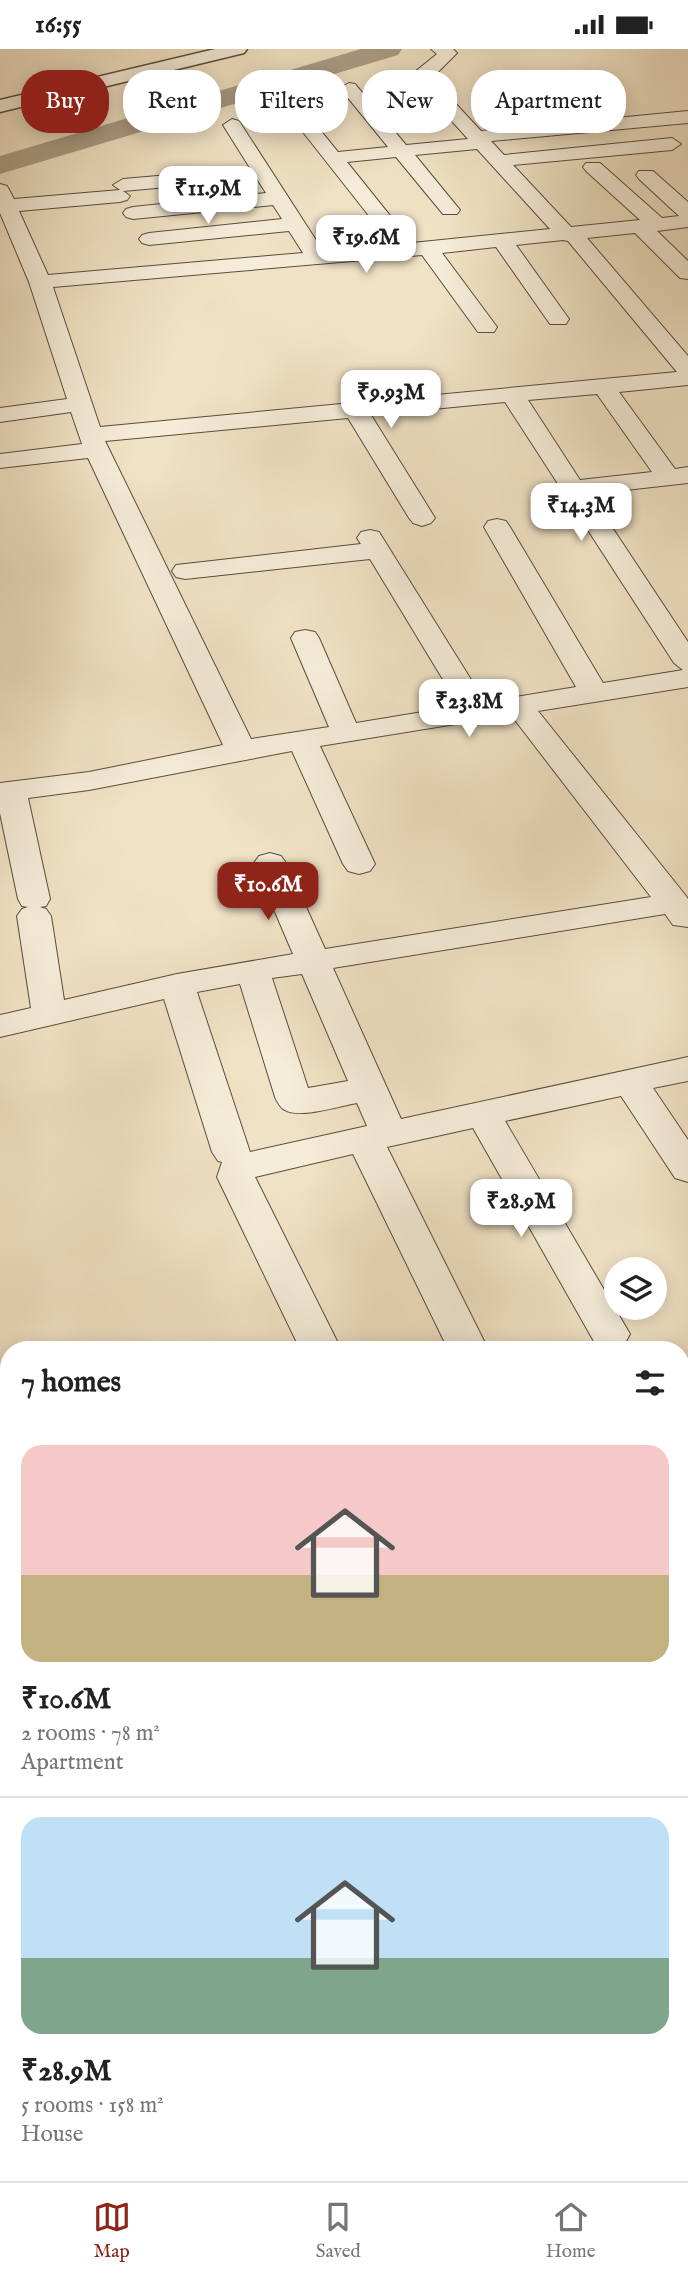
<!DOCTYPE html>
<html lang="en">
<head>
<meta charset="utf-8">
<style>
	:root { --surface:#fff; --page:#f6f6f6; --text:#222; --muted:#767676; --line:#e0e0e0; --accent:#8f2418 }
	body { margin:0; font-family:"IM FELL English",serif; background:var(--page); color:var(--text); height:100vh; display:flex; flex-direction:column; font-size:26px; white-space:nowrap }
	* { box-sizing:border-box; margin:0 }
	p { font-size:23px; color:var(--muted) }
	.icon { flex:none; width:38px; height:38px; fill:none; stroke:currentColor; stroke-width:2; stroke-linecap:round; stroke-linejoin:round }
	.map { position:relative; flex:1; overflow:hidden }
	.details { position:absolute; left:0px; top:1292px; width:690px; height:842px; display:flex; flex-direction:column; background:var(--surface); border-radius:28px 28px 0 0; box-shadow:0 4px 18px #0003 }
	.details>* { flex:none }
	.guide { position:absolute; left:21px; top:21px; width:648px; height:63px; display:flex; gap:14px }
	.buttons { position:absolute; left:604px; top:1208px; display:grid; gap:14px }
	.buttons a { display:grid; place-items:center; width:63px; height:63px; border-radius:50%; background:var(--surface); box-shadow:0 4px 18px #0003; font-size:35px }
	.price { position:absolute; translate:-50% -60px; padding:0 16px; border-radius:14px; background:#fff; color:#222; font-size:23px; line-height:46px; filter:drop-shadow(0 2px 4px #0008) }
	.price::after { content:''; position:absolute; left:50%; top:42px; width:21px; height:16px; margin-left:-10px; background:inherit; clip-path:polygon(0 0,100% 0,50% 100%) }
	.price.current { background:var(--accent); color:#fff }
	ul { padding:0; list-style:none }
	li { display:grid; align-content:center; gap:14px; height:371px; padding:0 21px }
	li+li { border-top:2px solid var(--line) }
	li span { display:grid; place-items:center; height:217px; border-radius:21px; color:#555 }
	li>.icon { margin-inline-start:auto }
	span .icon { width:126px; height:126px; fill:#fffc; stroke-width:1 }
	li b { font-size:30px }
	h2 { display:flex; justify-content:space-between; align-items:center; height:84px; padding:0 21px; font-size:30px }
	.pill { padding:0 24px; border-radius:28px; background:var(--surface); box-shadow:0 4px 18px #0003; font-size:24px; line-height:63px }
	.pill.current { background:var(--accent); color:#fff }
	.status { display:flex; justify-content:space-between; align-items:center; height:49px; padding:0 35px; background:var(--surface); direction:ltr }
	.status svg { height:19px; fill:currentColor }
	.menu { display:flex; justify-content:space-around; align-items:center; height:98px; border-top:2px solid var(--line); background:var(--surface); font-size:19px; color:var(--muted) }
	.menu a { display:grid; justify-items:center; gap:4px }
	.menu .current { color:var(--accent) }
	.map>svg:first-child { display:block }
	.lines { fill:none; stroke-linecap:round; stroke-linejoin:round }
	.river { fill:#ac9e87; fill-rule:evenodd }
	.minor-casing { stroke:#5a4d3e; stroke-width:2 }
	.tertiary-casing { stroke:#5a4d3e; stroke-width:3 }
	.minor { fill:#f5ecd9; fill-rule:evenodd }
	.tertiary { fill:#f5ecd9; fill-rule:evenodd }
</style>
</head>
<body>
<div class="status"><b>16:55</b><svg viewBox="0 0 49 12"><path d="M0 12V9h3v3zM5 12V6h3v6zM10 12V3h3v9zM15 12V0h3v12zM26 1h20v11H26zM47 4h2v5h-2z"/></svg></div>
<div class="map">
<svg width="688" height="2132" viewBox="0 0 688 2132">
	<rect width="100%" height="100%" fill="#f0e2c4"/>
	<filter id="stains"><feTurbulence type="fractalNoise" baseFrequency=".00286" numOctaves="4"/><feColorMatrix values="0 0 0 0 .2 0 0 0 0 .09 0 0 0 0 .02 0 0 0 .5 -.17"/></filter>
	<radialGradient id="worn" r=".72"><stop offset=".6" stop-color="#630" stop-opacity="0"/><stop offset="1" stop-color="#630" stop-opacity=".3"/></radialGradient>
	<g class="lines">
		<path class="river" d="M361,0h41l-4,6 -398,119v-18z"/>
		<g class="minor-casing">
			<g id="minor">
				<path d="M431,0h22l4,4 -25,25 49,53 207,-20v12l-197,18 13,14 168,-17 9,6 -9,6 -159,15 58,62 69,-7 -54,-49 -3,-4 3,-4h14l62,55 17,-2 -40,-37 -3,-4 3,-4h14l35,31v25l-31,4 31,30v18l-8,-1 -45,-45 -48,5 101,118v29l-69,7 56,77 13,-2v16l-98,11 98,148v45l-150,24 148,185 2,3v28l-15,-2 -8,-11 -332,54 68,151 287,-62v24l-35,7 35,52v42l-13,-4 -54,-82 -116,25 125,213 -6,11 -14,4 -14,-4 -123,-217 -86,19 101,202h-40l-95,-195 -98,23 86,172h-41l-83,-172 5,-15 -4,-1 -6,-9 -48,-153 -164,38v-22l31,-7 -14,-92 5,-7 6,-2 -6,-1 -4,-7 -18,-86v-30l89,-11 134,-27 -135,-287 -88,10v-14l82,-10 -11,-32 -71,10v-14l67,-9 -38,-117 -29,-69v-29l7,2 7,13 106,-9 -7,-5 10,-6 127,-11 -27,-43 9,-6 7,2 84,130 69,-6 -108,-137 3,-4h12l39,48 50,-5 -48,-59 9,-5 6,1 51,61 62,-6 -54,-60 2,-8 21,-17zM477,100l73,80 -138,14 -65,-81 49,-5 47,57h14l3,-4 -45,-55zM257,130l9,14 -133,14 -7,2 -3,4 3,4 7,2 140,-14 9,14 -133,14 -7,2 -3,4 3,4 7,2 140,-14 14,22 -255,22 -29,-64 101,-9 7,-2 3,-4 -7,-5zM563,191l5,1 109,131 -577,55 -47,-140 369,-32 56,77h16l3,-5 -55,-74 54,-6 54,77h16l3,-5 -53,-74zM597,345l55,78 -72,8 -52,-80zM505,353l169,261 9,7 -80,13 -93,-156 -4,-6 -9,-2 -9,2 -4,6 92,160 -91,15 -106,-170 -9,-2 -9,2 -4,6 4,6 -185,21 -4,6 4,6 9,2 185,-20 89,147 -103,17 -37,-85 -4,-6 -10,-2 -10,2 -4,6 38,89 -78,12 -146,-298 243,-23 61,100 4,5 9,3 9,-3 4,-5 -64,-103zM511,666l140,182 -326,52 -39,-86 -5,-7 -11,-3 -11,3 -5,7 39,91 -116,20 -113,26 -13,-84 -5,-7 -6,-2 6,-1 4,-7 -22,-101 61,-8 203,-39 51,113 5,7 11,3 11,-3 5,-7 -55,-118zM302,925l46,107 -40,7 -36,-110zM240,935l35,113c2,4 5,11 10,13 14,9 55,-4 72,-7l10,23 -117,26 -53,-160z"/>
				<path d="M688,1492v36l-7,2v-36z"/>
				<path d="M9,1629v41l-9,2v-42z"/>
				<path d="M409,2124h56l1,8h-56z"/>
			</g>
		</g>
		<g class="tertiary-casing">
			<path id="tertiary" d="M215,0h32l-3,4 -244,59v-12z"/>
		</g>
		<use href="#minor" class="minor"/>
		<use href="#tertiary" class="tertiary"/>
	</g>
	<rect width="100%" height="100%" filter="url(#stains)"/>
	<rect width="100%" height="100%" fill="url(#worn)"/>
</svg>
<div class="buttons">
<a><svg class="icon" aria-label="layers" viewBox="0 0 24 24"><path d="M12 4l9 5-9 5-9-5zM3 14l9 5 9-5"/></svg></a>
</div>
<b class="price" style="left:208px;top:177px">₹11.9M</b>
<b class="price" style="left:366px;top:226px">₹19.6M</b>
<b class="price" style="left:391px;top:381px">₹9.93M</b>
<b class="price" style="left:581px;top:494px">₹14.3M</b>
<b class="price" style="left:469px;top:690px">₹23.8M</b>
<b class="price current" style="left:268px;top:873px">₹10.6M</b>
<b class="price" style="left:521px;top:1190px">₹28.9M</b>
<div class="guide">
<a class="pill current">Buy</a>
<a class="pill">Rent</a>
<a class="pill">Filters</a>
<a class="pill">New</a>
<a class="pill">Apartment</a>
</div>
<section class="details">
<h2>7 homes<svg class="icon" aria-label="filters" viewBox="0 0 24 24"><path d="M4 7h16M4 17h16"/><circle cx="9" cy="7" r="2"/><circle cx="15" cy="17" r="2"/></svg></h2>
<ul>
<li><span style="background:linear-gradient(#f6c9c9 60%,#c2b280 0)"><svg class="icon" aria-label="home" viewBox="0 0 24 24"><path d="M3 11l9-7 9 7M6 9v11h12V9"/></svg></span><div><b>₹10.6M</b><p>2 rooms · 78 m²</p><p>Apartment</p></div></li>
<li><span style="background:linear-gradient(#bfe0f5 65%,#7fa58c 0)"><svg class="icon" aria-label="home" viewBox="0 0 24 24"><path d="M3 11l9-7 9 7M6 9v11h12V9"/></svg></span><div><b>₹28.9M</b><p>5 rooms · 158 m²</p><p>House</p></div></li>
</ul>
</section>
</div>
<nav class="menu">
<a class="current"><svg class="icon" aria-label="map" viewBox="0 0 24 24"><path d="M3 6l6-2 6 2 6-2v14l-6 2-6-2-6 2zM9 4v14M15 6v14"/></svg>Map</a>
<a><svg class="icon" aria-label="saved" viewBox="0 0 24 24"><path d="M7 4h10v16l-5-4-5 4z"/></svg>Saved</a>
<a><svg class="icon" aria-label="home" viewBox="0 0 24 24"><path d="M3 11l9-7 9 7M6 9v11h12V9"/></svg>Home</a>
</nav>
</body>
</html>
